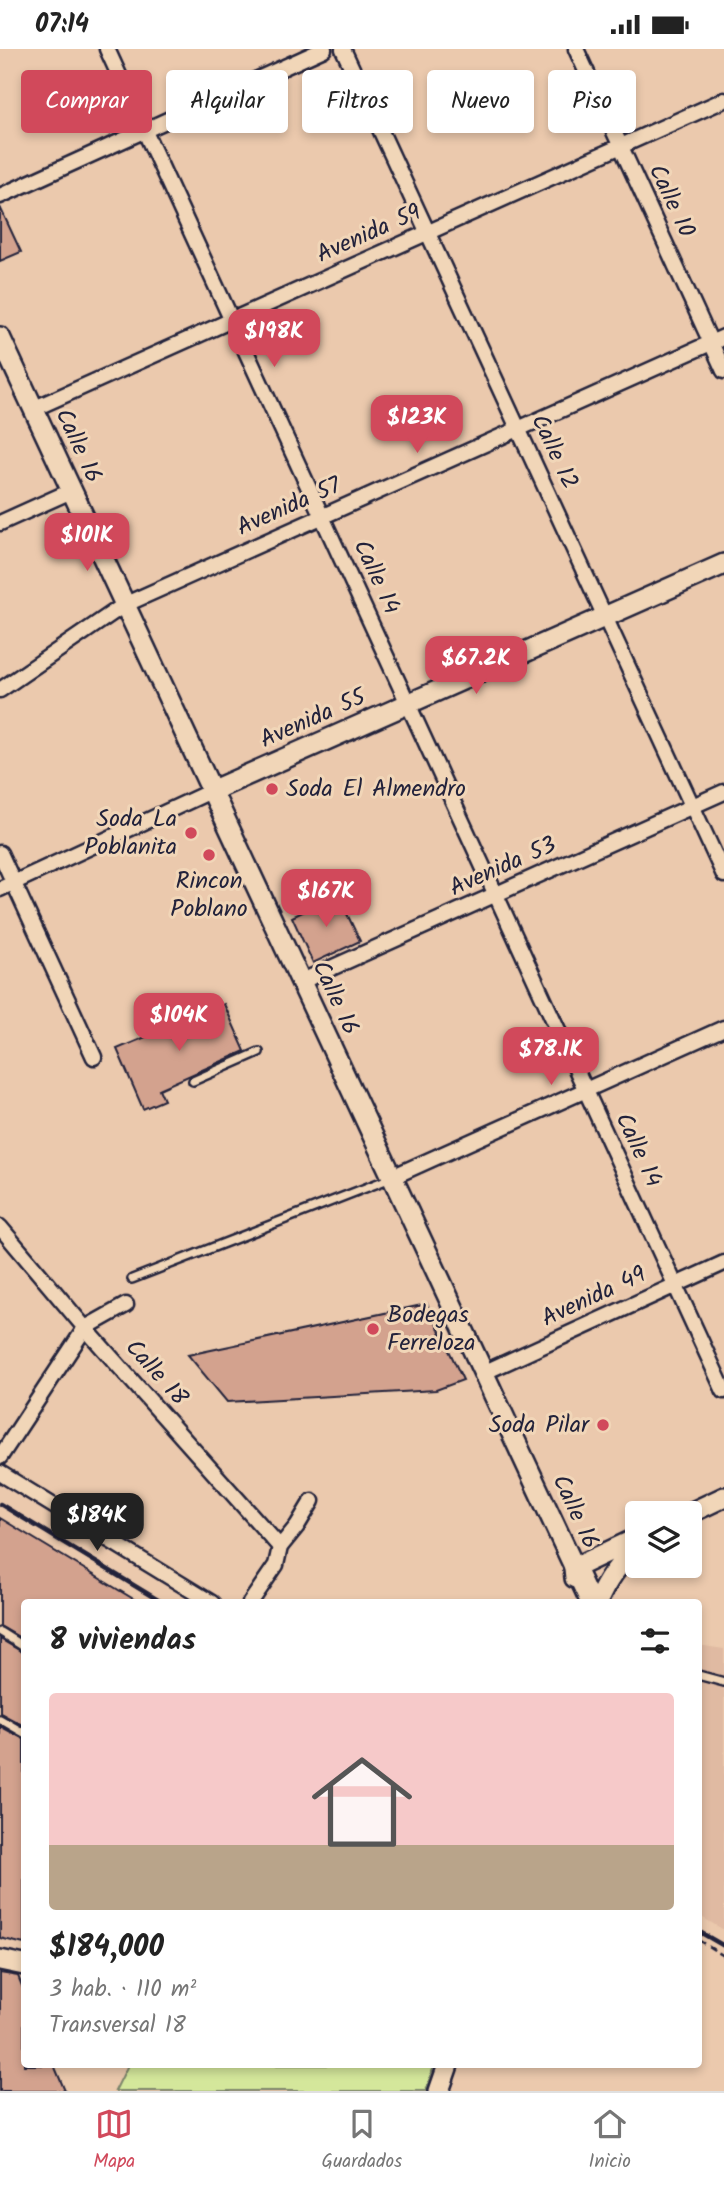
<!DOCTYPE html>
<html lang="es">
<head>
<meta charset="utf-8">
<style>
	:root { --surface:#fff; --page:#f2f2f2; --text:#222; --muted:#767676; --line:#e0e0e0; --accent:#d1495b }
	body { margin:0; font-family:Kalam,sans-serif; background:var(--page); color:var(--text); height:100vh; display:flex; flex-direction:column; font-size:26px; white-space:nowrap }
	* { box-sizing:border-box; margin:0 }
	p { font-size:23px; color:var(--muted) }
	.icon { flex:none; width:38px; height:38px; fill:none; stroke:currentColor; stroke-width:2; stroke-linecap:round; stroke-linejoin:round }
	.map { position:relative; flex:1; overflow:hidden }
	.side { position:absolute; left:21px; top:1550px; width:681px; height:469px; display:flex; flex-direction:column; background:var(--surface); border-radius:7px; box-shadow:0 4px 10px #0003 }
	.side>* { flex:none }
	.banner { position:absolute; left:21px; top:21px; width:682px; height:63px; display:flex; gap:14px }
	.fabs { position:absolute; left:625px; top:1452px; display:grid; gap:14px }
	.fabs a { display:grid; place-items:center; width:77px; height:77px; border-radius:7px; background:var(--surface); box-shadow:0 4px 10px #0003; font-size:35px }
	.price { position:absolute; translate:-50% -60px; padding:0 16px; border-radius:14px; background:var(--accent); color:#fff; font-size:23px; line-height:46px; filter:drop-shadow(0 2px 4px #0008) }
	.price::after { content:''; position:absolute; left:50%; top:42px; width:21px; height:16px; margin-left:-10px; background:inherit; clip-path:polygon(0 0,100% 0,50% 100%) }
	.price.selected { background:#222; color:#fff }
	ul { padding:0; list-style:none }
	li { display:grid; align-content:center; gap:14px; height:371px; padding:0 28px }
	li span { display:grid; place-items:center; height:217px; border-radius:7px; color:#555 }
	li>.icon { margin-inline-start:auto }
	span .icon { width:126px; height:126px; fill:#fffc; stroke-width:1 }
	li b { font-size:30px }
	h2 { display:flex; justify-content:space-between; align-items:center; height:84px; padding:0 28px; font-size:30px }
	.tag { padding:0 24px; border-radius:7px; background:var(--surface); box-shadow:0 4px 10px #0003; font-size:24px; line-height:63px }
	.tag.selected { background:var(--accent); color:#fff }
	.status { display:flex; justify-content:space-between; align-items:center; height:49px; padding:0 35px; background:var(--surface); direction:ltr }
	.status svg { height:19px; fill:currentColor }
	.tab-bar { display:flex; justify-content:space-around; align-items:center; height:98px; border-top:2px solid var(--line); background:var(--surface); font-size:19px; color:var(--muted) }
	.tab-bar a { display:grid; justify-items:center; gap:4px }
	.tab-bar .selected { color:var(--accent) }
	.map>svg:first-child { display:block }
	.built { fill:#e0baa2 }
	.green { fill:#d4e79b; stroke:#7b846b; stroke-width:2 }
	.building { fill:#d3a28e; stroke:#22223b; stroke-width:2 }
	.lines { fill:none; stroke-linecap:round; stroke-linejoin:round }
	.lane-casing { stroke:#22223b; stroke-width:12 }
	.street-casing { stroke:#22223b; stroke-width:19 }
	.secondary-casing { stroke:#22223b; stroke-width:24 }
	.path { stroke:#22223b; stroke-width:2.5; stroke-dasharray:7 5; stroke-linecap:butt }
	.lane { stroke:#f1d6b8; stroke-width:7 }
	.street { stroke:#f1d6b8; stroke-width:14 }
	.secondary { stroke:#f1d6b8; stroke-width:19 }
	.rail { stroke:#22223b; stroke-width:4.5 }
	.poi-dot { fill:#d1495b; stroke:#f1d6b8; stroke-width:2.5 }
	.labels { text-anchor:middle; dominant-baseline:central; stroke-width:6; stroke-linejoin:round; paint-order:stroke }
	.street-label { font-size:24px; fill:#22223b; stroke:#f1d6b8 }
	.poi-label { font-size:24px; fill:#22223b; stroke:#f1d6b8; text-anchor:start }
</style>
</head>
<body>
<div class="status"><b>07:14</b><svg viewBox="0 0 49 12"><path d="M0 12V9h3v3zM5 12V6h3v6zM10 12V3h3v9zM15 12V0h3v12zM26 1h20v11H26zM47 4h2v5h-2z"/></svg></div>
<div class="map">
<svg width="724" height="2042" viewBox="0 0 724 2042">
	<rect width="100%" height="100%" fill="#ebc9ad"/>
	<filter id="ink" filterUnits="userSpaceOnUse"><feTurbulence type="fractalNoise" baseFrequency=".0143" numOctaves="2"/><feDisplacementMap in="SourceGraphic" scale="14" xChannelSelector="R" yChannelSelector="G"/><feConvolveMatrix kernelMatrix="1 2 1 2 8 2 1 2 1" color-interpolation-filters="sRGB"/></filter>
	<g filter="url(#ink)">
		<path class="built" d="M698,1596l26,4v281l-26,-15z"/>
		<path class="green" d="M128,2016h306l-8,26h-311z"/>
		<g class="building">
			<path d="M0,158l21,45 -21,9z"/>
			<path d="M338,846l22,46 -47,22 -21,-46z"/>
			<path d="M224,955l21,47 -86,38 5,11 -21,9 -26,-60z"/>
			<path d="M427,1255l36,76 -27,10 -209,12 -39,-47z"/>
			<path d="M0,1469l140,85h-116v37l-24,-14z"/>
			<path d="M0,1590l24,14v73l-24,-13z"/>
			<path d="M0,1677l24,13v205l-24,-6z"/>
			<path d="M0,1924l18,3 6,15v74h30l11,26h-65z"/>
		</g>
		<g class="lines">
			<g class="lane-casing">
				<g id="lane">
					<path d="M193,1032l66,-29"/>
					<path d="M132,1230l259,-101"/>
					<path d="M0,1583l24,15"/>
					<path d="M698,1626l26,7"/>
					<path d="M0,1670l24,14"/>
				</g>
			</g>
			<g class="street-casing">
				<g id="street">
					<path d="M107,0l617,1342"/>
					<path d="M343,0l381,826"/>
					<path d="M576,0l148,322"/>
					<path d="M0,147l324,-147"/>
					<path d="M33,360l691,-309"/>
					<path d="M0,474l71,-32"/>
					<path d="M0,641l124,-85 600,-268"/>
					<path d="M0,804l94,204"/>
					<path d="M0,840l211,-98"/>
					<path d="M300,933l424,-190"/>
					<path d="M392,1128l332,-149"/>
					<path d="M0,1178l85,101 195,219"/>
					<path d="M483,1324l241,-110"/>
					<path d="M0,1408l85,-129 41,-23"/>
					<path d="M0,1424l212,130"/>
					<path d="M250,1554l26,-38 4,-18 17,-21 15,-25"/>
				</g>
			</g>
			<g class="secondary-casing">
				<g id="secondary">
					<path d="M0,288l591,1266"/>
					<path d="M211,742l513,-227"/>
					<path d="M688,1465l36,-17"/>
					<path d="M575,1529l-1,-10 63,-30"/>
					<path d="M597,1554c9,-22 22,-40 40,-56"/>
					<path d="M0,1911l24,5"/>
					<path d="M439,2042l9,-26"/>
				</g>
			</g>
			<path class="path" d="M698,1891l26,16"/>
			<use href="#lane" class="lane"/>
			<use href="#street" class="street"/>
			<use href="#secondary" class="secondary"/>
			<g class="rail">
				<path d="M0,1455l163,99"/>
				<path d="M698,1882l26,15"/>
			</g>
		</g>
	</g>
	<g class="poi-dot">
		<circle cx="272" cy="740" r="7"/>
		<circle cx="191" cy="784" r="7"/>
		<circle cx="209" cy="806" r="7"/>
		<circle cx="373" cy="1280" r="7"/>
		<circle cx="603" cy="1376" r="7"/>
	</g>
	<g class="labels">
		<g class="street-label">
			<text transform="translate(671 152) rotate(65)">Calle 10</text>
			<text transform="translate(369 185) rotate(-24)">Avenida 59</text>
			<text transform="translate(78 397) rotate(65)">Calle 16</text>
			<text transform="translate(554 403) rotate(65)">Calle 12</text>
			<text transform="translate(289 458) rotate(-24)">Avenida 57</text>
			<text transform="translate(376 528) rotate(65)">Calle 14</text>
			<text transform="translate(313 670) rotate(-24)">Avenida 55</text>
			<text transform="translate(503 818) rotate(-24)">Avenida 53</text>
			<text transform="translate(335 949) rotate(65)">Calle 16</text>
			<text transform="translate(638 1101) rotate(65)">Calle 14</text>
			<text transform="translate(594 1248) rotate(-25)">Avenida 49</text>
			<text transform="translate(156 1324) rotate(48)">Calle 18</text>
			<text transform="translate(575 1463) rotate(65)">Calle 16</text>
		</g>
		<g class="poi-label">
			<text x="286" y="740">Soda El Almendro</text>
			<text x="177" y="770" text-anchor="end">Soda La<tspan x="177" dy="28">Poblanita</tspan></text>
			<text x="209" y="832" text-anchor="middle">Rincon<tspan x="209" dy="28">Poblano</tspan></text>
			<text x="387" y="1266">Bodegas<tspan x="387" dy="28">Ferreloza</tspan></text>
			<text x="589" y="1376" text-anchor="end">Soda Pilar</text>
		</g>
	</g>
</svg>
<div class="fabs">
<a><svg class="icon" aria-label="layers" viewBox="0 0 24 24"><path d="M12 4l9 5-9 5-9-5zM3 14l9 5 9-5"/></svg></a>
</div>
<b class="price" style="left:274px;top:320px">$198K</b>
<b class="price" style="left:417px;top:406px">$123K</b>
<b class="price" style="left:87px;top:524px">$101K</b>
<b class="price" style="left:476px;top:647px">$67.2K</b>
<b class="price" style="left:326px;top:880px">$167K</b>
<b class="price" style="left:179px;top:1004px">$104K</b>
<b class="price" style="left:551px;top:1038px">$78.1K</b>
<b class="price selected" style="left:97px;top:1504px">$184K</b>
<div class="banner">
<a class="tag selected">Comprar</a>
<a class="tag">Alquilar</a>
<a class="tag">Filtros</a>
<a class="tag">Nuevo</a>
<a class="tag">Piso</a>
</div>
<section class="side">
<h2>8 viviendas<svg class="icon" aria-label="filters" viewBox="0 0 24 24"><path d="M4 7h16M4 17h16"/><circle cx="9" cy="7" r="2"/><circle cx="15" cy="17" r="2"/></svg></h2>
<ul>
<li><span style="background:linear-gradient(#f6c9c9 70%,#b9a48a 0)"><svg class="icon" aria-label="home" viewBox="0 0 24 24"><path d="M3 11l9-7 9 7M6 9v11h12V9"/></svg></span><div><b>$184,000</b><p>3 hab. · 110 m²</p><p>Transversal 18</p></div></li>
</ul>
</section>
</div>
<nav class="tab-bar">
<a class="selected"><svg class="icon" aria-label="map" viewBox="0 0 24 24"><path d="M3 6l6-2 6 2 6-2v14l-6 2-6-2-6 2zM9 4v14M15 6v14"/></svg>Mapa</a>
<a><svg class="icon" aria-label="saved" viewBox="0 0 24 24"><path d="M7 4h10v16l-5-4-5 4z"/></svg>Guardados</a>
<a><svg class="icon" aria-label="home" viewBox="0 0 24 24"><path d="M3 11l9-7 9 7M6 9v11h12V9"/></svg>Inicio</a>
</nav>
</body>
</html>
